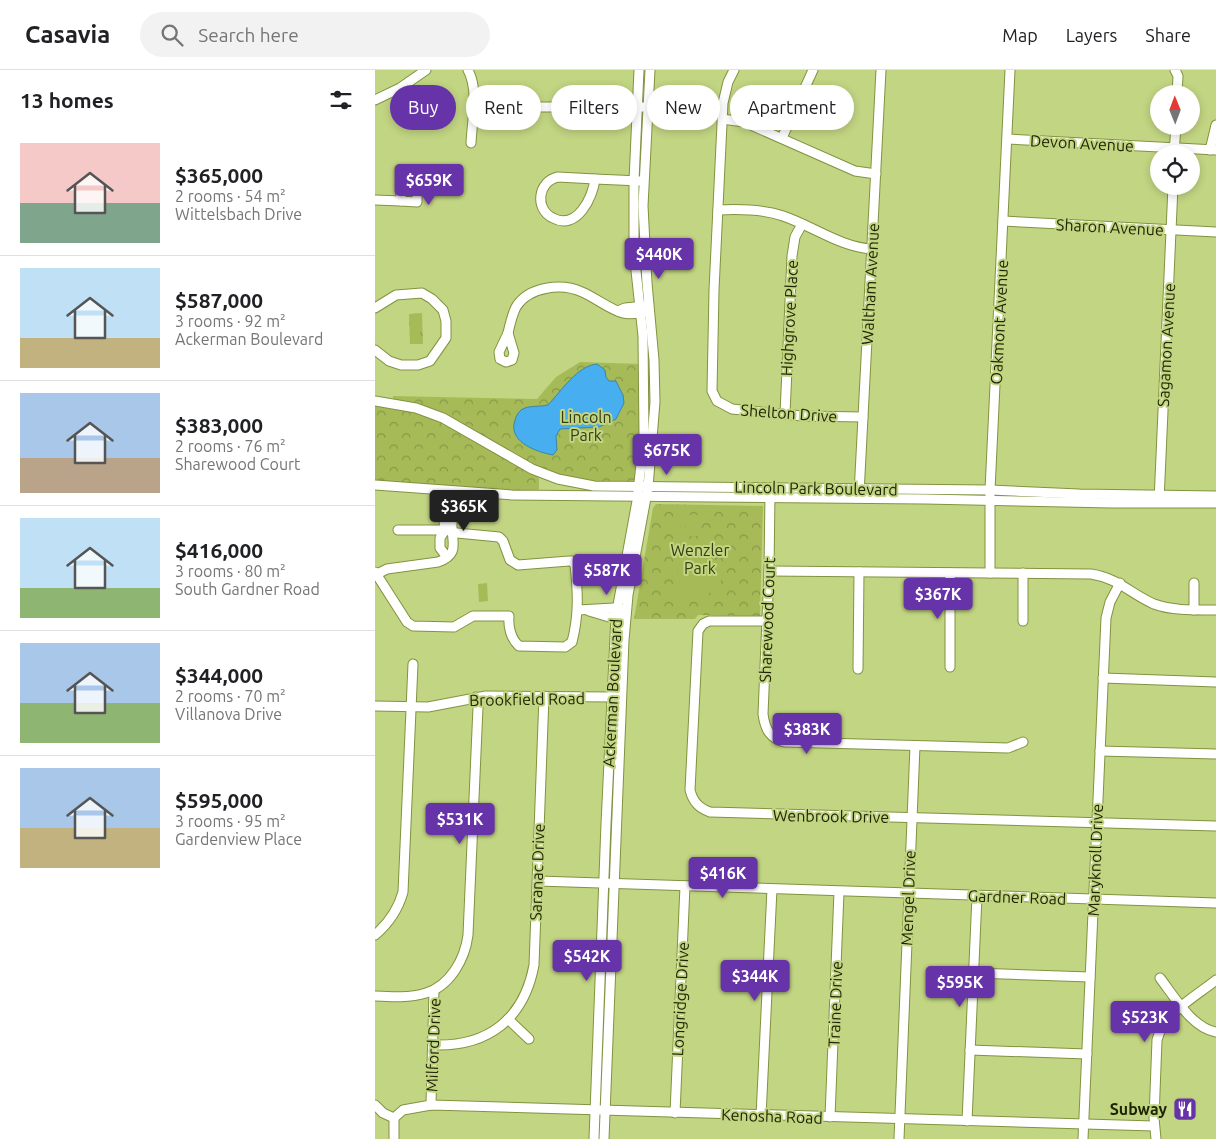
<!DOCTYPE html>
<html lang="en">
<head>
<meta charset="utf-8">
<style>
	:root { --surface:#fff; --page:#f2f2f2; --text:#202124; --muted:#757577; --line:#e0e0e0; --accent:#6733a9 }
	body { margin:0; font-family:Ubuntu,sans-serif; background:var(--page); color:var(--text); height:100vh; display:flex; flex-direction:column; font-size:19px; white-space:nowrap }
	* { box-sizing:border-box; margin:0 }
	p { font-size:16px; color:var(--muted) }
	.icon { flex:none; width:28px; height:28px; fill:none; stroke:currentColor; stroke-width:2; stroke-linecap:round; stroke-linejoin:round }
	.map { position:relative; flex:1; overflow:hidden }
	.drawer { display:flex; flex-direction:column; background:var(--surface); width:375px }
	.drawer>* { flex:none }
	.top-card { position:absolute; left:15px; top:15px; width:475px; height:45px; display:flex; gap:10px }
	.needle { width:32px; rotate:359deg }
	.controls { position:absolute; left:775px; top:15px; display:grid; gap:10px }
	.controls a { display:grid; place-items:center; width:50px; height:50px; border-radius:50%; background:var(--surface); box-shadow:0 2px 8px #0003; font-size:25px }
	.price { position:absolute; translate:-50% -42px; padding:0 11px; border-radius:5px; background:var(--accent); color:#fff; font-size:16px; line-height:32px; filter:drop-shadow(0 1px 2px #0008) }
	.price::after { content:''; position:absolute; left:50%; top:30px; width:15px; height:11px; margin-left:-8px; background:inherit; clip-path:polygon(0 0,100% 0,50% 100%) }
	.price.selected { background:#222; color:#fff }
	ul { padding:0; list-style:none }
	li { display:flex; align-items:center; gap:15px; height:125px; padding:0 20px }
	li+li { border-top:1px solid var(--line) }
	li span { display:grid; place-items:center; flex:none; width:140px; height:100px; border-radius:0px; color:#555 }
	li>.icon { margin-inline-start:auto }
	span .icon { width:60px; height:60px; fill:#fffc; stroke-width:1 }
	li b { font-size:21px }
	h2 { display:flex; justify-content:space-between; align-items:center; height:60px; padding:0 20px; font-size:21px }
	.tag { padding:0 18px; border-radius:22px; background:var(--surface); box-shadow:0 2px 8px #0003; font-size:18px; line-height:45px }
	.tag.selected { background:var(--accent); color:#fff }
	header { display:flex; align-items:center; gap:30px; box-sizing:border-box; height:70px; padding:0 25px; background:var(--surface); border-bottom:1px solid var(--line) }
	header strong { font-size:24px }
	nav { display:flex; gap:28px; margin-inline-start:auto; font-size:18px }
	.search { width:350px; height:45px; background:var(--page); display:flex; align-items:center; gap:12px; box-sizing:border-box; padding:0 18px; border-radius:28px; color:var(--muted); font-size:19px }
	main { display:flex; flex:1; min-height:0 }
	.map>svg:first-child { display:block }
	.forest { fill:url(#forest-crowns) }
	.garden { fill:#a6bb57 }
	.water { fill:#47afef; stroke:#3b85a8 }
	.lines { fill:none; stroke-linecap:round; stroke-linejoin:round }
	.minor-casing { stroke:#829340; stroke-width:11 }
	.minor { stroke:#fff; stroke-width:9 }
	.labels { text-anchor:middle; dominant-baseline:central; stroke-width:4; stroke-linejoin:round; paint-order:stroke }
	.street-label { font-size:16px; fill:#1e2402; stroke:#c2d582 }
	.park-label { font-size:16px; fill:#353d12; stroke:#c2d582 }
	.poi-label { font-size:16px; font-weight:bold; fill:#1e2402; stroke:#c2d582; text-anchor:end }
</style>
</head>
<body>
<header>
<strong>Casavia</strong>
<div class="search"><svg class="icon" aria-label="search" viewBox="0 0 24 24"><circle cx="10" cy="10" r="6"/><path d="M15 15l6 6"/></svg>Search here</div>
<nav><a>Map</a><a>Layers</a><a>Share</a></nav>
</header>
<main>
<section class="drawer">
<h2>13 homes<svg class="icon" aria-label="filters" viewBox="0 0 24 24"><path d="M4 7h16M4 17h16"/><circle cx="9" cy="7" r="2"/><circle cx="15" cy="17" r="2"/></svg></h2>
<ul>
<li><span style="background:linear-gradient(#f6c9c9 60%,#7fa58c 0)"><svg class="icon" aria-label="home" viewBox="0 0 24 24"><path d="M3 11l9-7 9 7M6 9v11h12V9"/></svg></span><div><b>$365,000</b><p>2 rooms · 54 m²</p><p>Wittelsbach Drive</p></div></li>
<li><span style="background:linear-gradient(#bfe0f5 70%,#c2b280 0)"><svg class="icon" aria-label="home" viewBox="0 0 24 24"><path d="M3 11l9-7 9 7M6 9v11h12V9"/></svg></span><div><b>$587,000</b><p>3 rooms · 92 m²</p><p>Ackerman Boulevard</p></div></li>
<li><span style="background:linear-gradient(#a9c7e8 65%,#b9a48a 0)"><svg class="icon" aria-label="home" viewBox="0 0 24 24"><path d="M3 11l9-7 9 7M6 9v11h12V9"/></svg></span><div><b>$383,000</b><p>2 rooms · 76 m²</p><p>Sharewood Court</p></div></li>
<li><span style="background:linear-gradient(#bfe0f5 70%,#8fb573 0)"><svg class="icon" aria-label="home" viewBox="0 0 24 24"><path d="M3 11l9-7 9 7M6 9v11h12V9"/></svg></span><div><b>$416,000</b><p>3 rooms · 80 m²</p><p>South Gardner Road</p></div></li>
<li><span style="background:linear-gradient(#a9c7e8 60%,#8fb573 0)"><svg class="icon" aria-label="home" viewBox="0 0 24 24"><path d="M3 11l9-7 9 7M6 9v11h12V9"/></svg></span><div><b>$344,000</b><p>2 rooms · 70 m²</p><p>Villanova Drive</p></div></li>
<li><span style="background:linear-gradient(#a9c7e8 60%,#c2b280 0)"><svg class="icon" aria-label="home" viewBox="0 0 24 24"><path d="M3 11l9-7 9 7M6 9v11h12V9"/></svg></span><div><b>$595,000</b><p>3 rooms · 95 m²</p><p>Gardenview Place</p></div></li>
</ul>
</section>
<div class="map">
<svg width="841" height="1069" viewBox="0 0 841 1069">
	<defs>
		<pattern id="forest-crowns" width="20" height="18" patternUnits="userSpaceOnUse" patternTransform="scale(1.25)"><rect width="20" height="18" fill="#a6bb57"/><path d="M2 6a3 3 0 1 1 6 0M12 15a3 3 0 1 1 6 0" fill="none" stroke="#879846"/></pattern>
	</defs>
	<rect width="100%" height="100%" fill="#c2d582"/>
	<g class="forest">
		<path d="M47,243l1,31h-13l-1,-30z"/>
		<path d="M205,292l61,2 -2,82 -3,32 -6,6 -35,-1 -27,-4 -23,-8 -67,-38 -85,-33v-4l144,3 19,-22z"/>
		<path d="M0,334l28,4 36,11 98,56 2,4v10l-4,3 -160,-10z"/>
		<path d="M281,434l107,2 -3,110 -62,-1 -3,4h-61l19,-111z"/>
	</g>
	<g class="garden">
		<path d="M45,248v21h-9l-1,-20z"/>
		<path d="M301,445h10l-1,20h-9z"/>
		<path d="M314,445h9l-1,21h-9z"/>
		<path d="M306,484l41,7 -1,21 -17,16 -28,-2 2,-39z"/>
		<path d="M112,513l1,18 -9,1 -1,-18z"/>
	</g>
	<path class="water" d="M222,294l8,6 1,7 3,4h7l7,14 1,8 -8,16 -17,8 -39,2 -4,7 1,14 -4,5c-16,-3 -42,-12 -39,-31 1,-5 3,-11 7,-14 7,-5 19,-3 27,-5 14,-15 29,-39 49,-41z"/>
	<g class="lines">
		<g class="minor-casing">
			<g id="minor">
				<path d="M93,0c11,21 4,50 3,73"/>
				<path d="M359,0l-6,12 -5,21 -9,187 -2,101 5,10 15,8 70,7 61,1"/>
				<path d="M800,0l3,6 -1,18"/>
				<path d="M0,30l25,-12 26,-18"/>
				<path d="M98,37h170"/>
				<path d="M347,49l22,3 111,49 21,3"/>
				<path d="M407,68l31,-68"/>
				<path d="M632,69l209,11"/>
				<path d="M835,80l6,-25"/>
				<path d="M799,83l2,-27"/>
				<path d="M183,107l37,2c-2,18 -18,52 -42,39 -19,-9 -15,-37 5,-41z"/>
				<path d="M28,109l14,1v22l-16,-1v-20z"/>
				<path d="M220,109l45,2"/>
				<path d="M0,130l26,1"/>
				<path d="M343,140c20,-1 45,-1 65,6 30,10 57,31 89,33"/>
				<path d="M628,151l213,11"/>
				<path d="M0,238l21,-13 26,-2 10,6 11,11 3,11v17l-16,23 -12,4h-17l-12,-4 -14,-11"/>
				<path d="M243,241l7,-3 20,-2"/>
				<path d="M133,263c2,-9 4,-18 8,-26 13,-21 46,-24 66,-15 14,6 27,17 41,21 7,2 16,0 23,-1"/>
				<path d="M133,263l6,20 -2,7 -6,2 -6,-3 -1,-7z"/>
				<path d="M0,331l41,7 27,10 89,51 26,10 36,7 396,4 89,4 137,2"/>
				<path d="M410,344l7,-158 3,-19 7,-13"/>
				<path d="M0,415l137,10 413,4 187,4h104"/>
				<path d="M395,423l-1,78 -6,143c2,15 7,25 22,28l223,6 15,-6"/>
				<path d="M484,424l22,-424"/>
				<path d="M784,431l14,-315"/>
				<path d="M72,487l-7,-9v-10l5,-8 -1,-9 4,-30"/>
				<path d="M394,501l322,3c27,4 40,20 63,30 19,7 42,6 62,6"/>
				<path d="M0,502l32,50 6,4 41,1 19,-11h36c-1,11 2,23 10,30l46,1 7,-5c7,-27 6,-50 3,-77l-3,-4h-3l-51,4 -8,-5 -7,-19 -4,-4 -42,-4 -12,-3h-47"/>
				<path d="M615,503v-83l20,-420"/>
				<path d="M0,505l12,-6 51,-7c23,-8 13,-21 14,-39 0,-10 4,-21 6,-31"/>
				<path d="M203,540l36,-2 9,2"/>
				<path d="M819,540v-27"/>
				<path d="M214,541l20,6 13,-1"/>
				<path d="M392,551h-58l-6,3 -5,7 -8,159c3,12 9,18 20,22l506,14"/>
				<path d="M648,551v-48"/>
				<path d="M575,597v-94"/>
				<path d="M483,599l1,-97"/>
				<path d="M728,608l113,4"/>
				<path d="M0,636l53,1 58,-11 130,1"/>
				<path d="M725,681l116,3"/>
				<path d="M163,811l678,22"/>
				<path d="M0,865c14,-12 23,-25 28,-43l10,-228"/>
				<path d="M599,903l116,4"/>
				<path d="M785,908c14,18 32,50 56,54"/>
				<path d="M0,926c17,1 35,2 51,-3 24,-7 39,-34 42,-58l10,-228 -2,-10"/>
				<path d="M133,949l21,20"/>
				<path d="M58,975c55,2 91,-26 101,-80l10,-269"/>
				<path d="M595,980l117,4"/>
				<path d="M0,1035l8,8 11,5"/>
				<path d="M56,1035l3,-115"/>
				<path d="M300,1043l10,-227"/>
				<path d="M386,1046l11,-227"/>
				<path d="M455,1047l9,-225"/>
				<path d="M19,1048l9,-8 28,-5 723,21"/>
				<path d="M592,1051l10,-225"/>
				<path d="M19,1069v-21"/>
				<path d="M219,1069l12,-315 10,-208 21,-115 7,-64 -1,-101 -9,-84v-71l5,-111"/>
				<path d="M229,1069l20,-499 4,-45 20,-108 7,-85 -1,-42 -7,-77 -4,-77 7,-136"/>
				<path d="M524,1069l16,-393"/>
				<path d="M708,1069l23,-521 4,-16 10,-19"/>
				<path d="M781,1069l-2,-21 3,-78c7,-27 38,-43 59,-60"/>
			</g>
		</g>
		<use href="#minor" class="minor"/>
	</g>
	<defs>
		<g id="restaurant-square" transform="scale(1.25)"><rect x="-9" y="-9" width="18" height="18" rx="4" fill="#6733a9" stroke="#c2d582"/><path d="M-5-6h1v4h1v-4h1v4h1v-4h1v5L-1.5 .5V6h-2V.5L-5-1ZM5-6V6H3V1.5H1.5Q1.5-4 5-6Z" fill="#fff"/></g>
	</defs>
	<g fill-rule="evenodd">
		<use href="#restaurant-square" x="810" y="1039"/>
	</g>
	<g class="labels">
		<g class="street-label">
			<text transform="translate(707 73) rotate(3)">Devon Avenue</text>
			<text transform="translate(735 157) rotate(3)">Sharon Avenue</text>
			<text transform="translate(495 214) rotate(-87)">Waltham Avenue</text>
			<text transform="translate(414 248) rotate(-87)">Highgrove Place</text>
			<text transform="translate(624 252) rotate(-87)">Oakmont Avenue</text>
			<text transform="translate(791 275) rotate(-87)">Sagamon Avenue</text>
			<text transform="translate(414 343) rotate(4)">Shelton Drive</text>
			<text transform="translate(441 418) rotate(1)">Lincoln Park Boulevard</text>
			<text transform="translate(392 550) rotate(-88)">Sharewood Court</text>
			<text transform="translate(237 623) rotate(-87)">Ackerman Boulevard</text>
			<text transform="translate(152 629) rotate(-1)">Brookfield Road</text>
			<text transform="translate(456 746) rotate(1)">Wenbrook Drive</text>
			<text transform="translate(720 790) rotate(-88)">Maryknoll Drive</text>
			<text transform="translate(162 802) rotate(-88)">Saranac Drive</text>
			<text transform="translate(642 827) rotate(2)">Gardner Road</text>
			<text transform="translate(533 828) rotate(-88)">Mengel Drive</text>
			<text transform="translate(305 929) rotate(-87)">Longridge Drive</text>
			<text transform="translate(460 934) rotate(-88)">Traine Drive</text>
			<text transform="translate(58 975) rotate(-88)">Milford Drive</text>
			<text transform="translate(397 1046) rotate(2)">Kenosha Road</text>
		</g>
		<g class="park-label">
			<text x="211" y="347">Lincoln<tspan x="211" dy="18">Park</tspan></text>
			<text x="325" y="480">Wenzler<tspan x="325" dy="18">Park</tspan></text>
		</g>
		<g class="poi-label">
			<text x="792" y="1039">Subway</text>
		</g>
	</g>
</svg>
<div class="controls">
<a><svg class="needle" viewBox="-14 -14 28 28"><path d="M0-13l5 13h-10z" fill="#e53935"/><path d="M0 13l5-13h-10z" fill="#757577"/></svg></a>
<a><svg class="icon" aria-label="locate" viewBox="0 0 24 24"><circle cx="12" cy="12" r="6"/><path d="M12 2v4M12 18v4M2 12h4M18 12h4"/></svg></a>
</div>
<b class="price" style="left:54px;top:136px">$659K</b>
<b class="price" style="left:284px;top:210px">$440K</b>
<b class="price" style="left:292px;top:406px">$675K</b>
<b class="price selected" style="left:89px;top:462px">$365K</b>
<b class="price" style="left:232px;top:526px">$587K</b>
<b class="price" style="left:563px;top:550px">$367K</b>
<b class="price" style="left:432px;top:685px">$383K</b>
<b class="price" style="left:85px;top:775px">$531K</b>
<b class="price" style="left:348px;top:829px">$416K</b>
<b class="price" style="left:212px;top:912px">$542K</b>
<b class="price" style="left:380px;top:932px">$344K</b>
<b class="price" style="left:585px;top:938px">$595K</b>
<b class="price" style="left:770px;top:973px">$523K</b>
<div class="top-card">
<a class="tag selected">Buy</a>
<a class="tag">Rent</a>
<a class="tag">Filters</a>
<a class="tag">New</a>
<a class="tag">Apartment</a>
</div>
</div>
</main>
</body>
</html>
